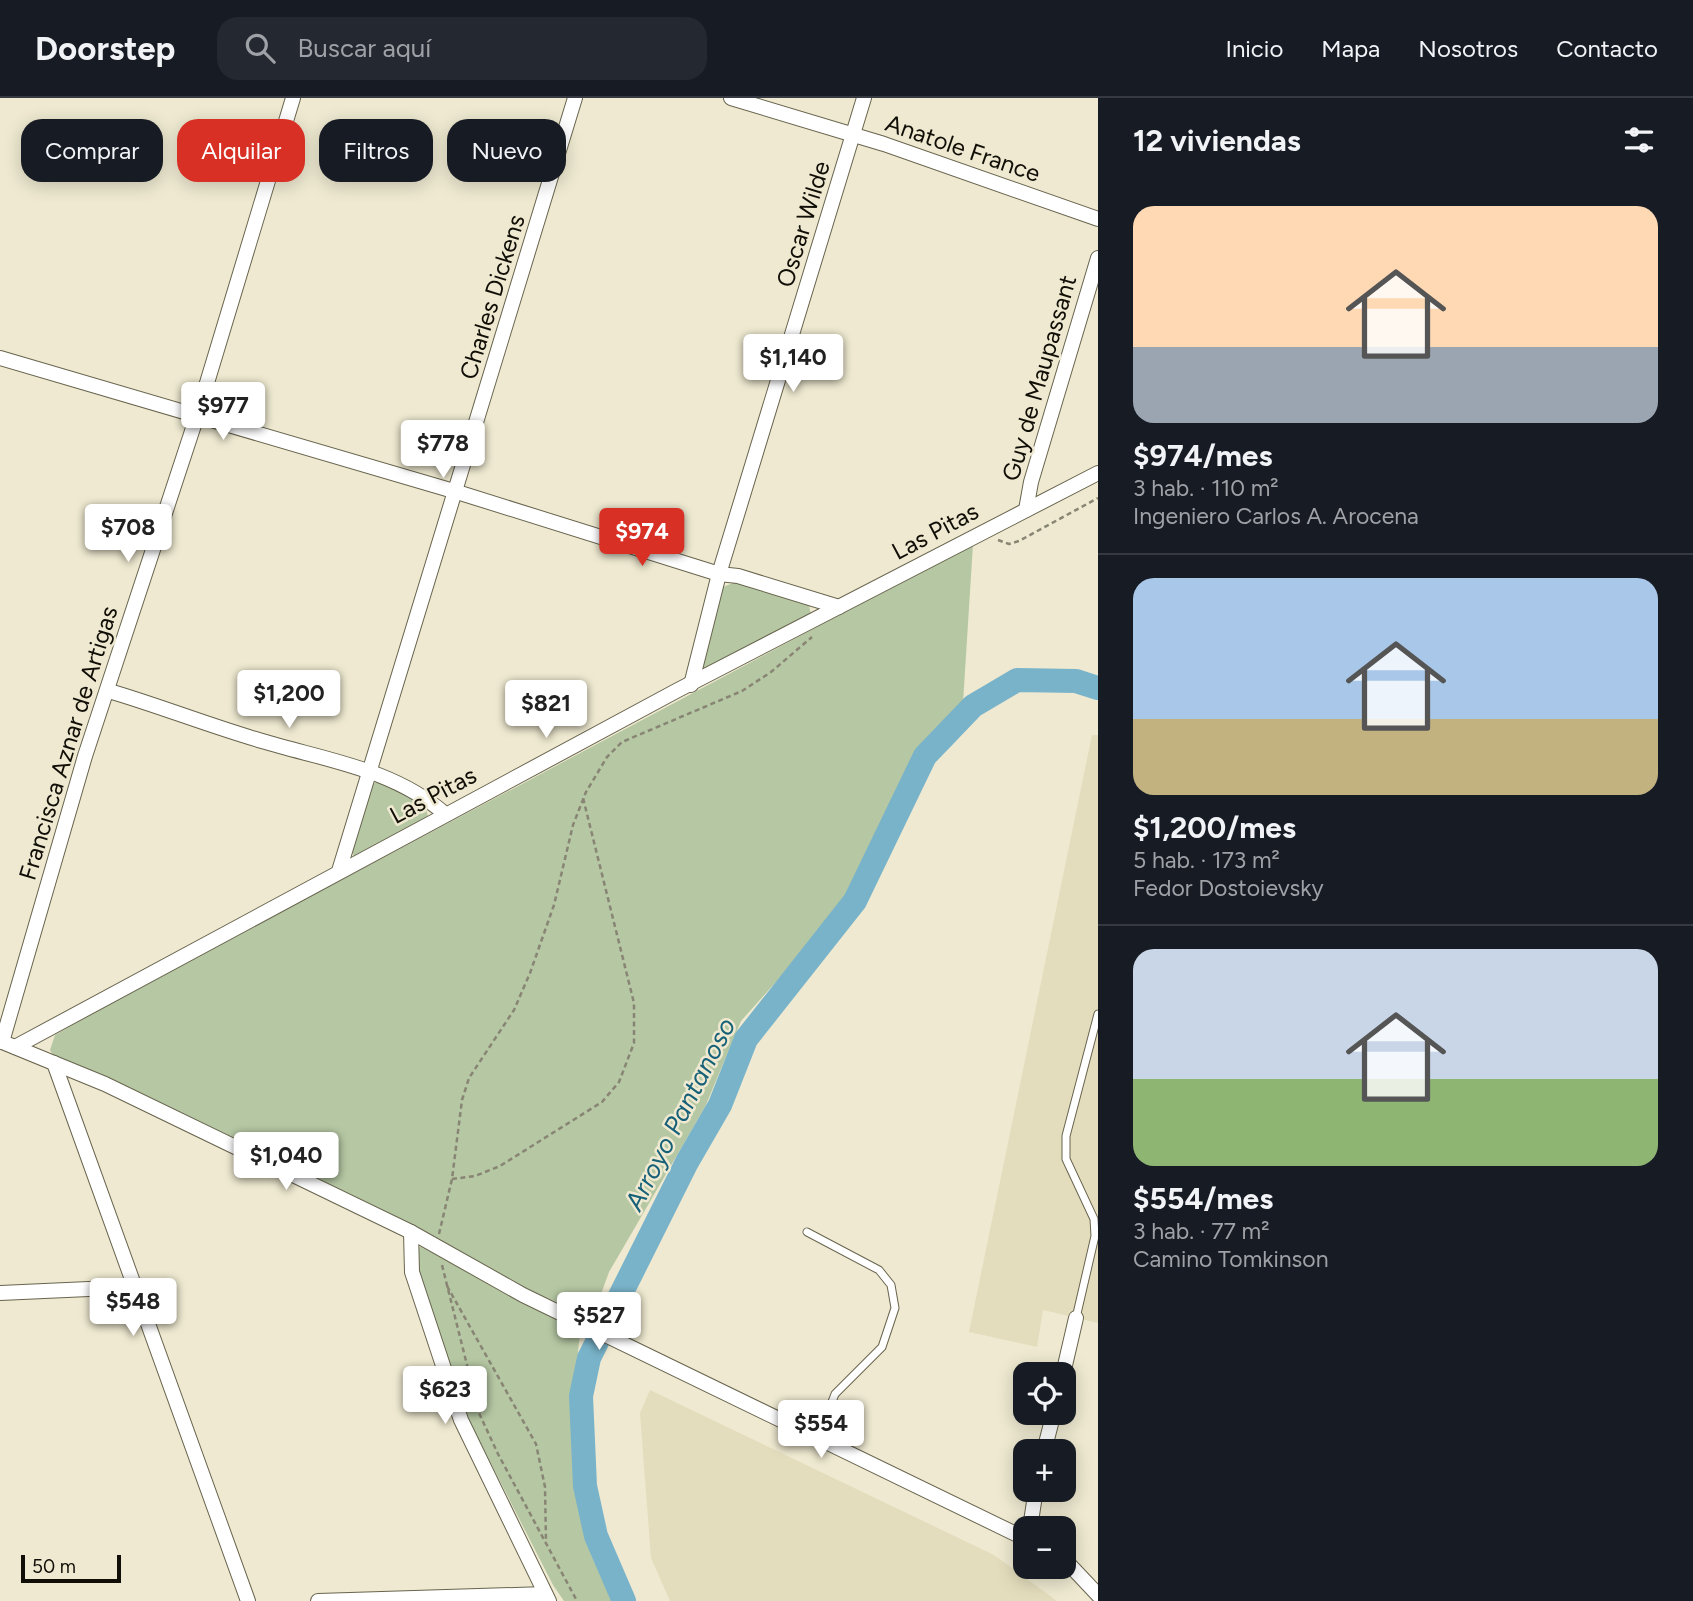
<!DOCTYPE html>
<html lang="es">
<head>
<meta charset="utf-8">
<style>
	:root { --surface:#171b24; --page:#242831; --text:#f1f3f6; --muted:#9ea1a6; --line:#363941; --accent:#d93025 }
	body { margin:0; font-family:Figtree,sans-serif; background:var(--page); color:var(--text); height:100vh; display:flex; flex-direction:column; font-size:26px; white-space:nowrap }
	* { box-sizing:border-box; margin:0 }
	p { font-size:23px; color:var(--muted) }
	.icon { flex:none; width:38px; height:38px; fill:none; stroke:currentColor; stroke-width:2; stroke-linecap:round; stroke-linejoin:round }
	.map { position:relative; flex:1; overflow:hidden }
	.sheet { display:flex; flex-direction:column; background:var(--surface); width:595px }
	.sheet>* { flex:none }
	.top-card { position:absolute; left:21px; top:21px; width:665px; height:63px; display:flex; gap:14px }
	.tools { position:absolute; left:1013px; top:1264px; display:grid; gap:14px }
	.tools a { display:grid; place-items:center; width:63px; height:63px; border-radius:14px; background:var(--surface); box-shadow:0 4px 18px #0003; font-size:35px }
	.scale { position:absolute; left:21px; bottom:18px; width:100px; box-sizing:border-box; padding-left:7px; border:4px solid #100e06; border-top:0; font-size:19px; line-height:24px; white-space:nowrap; color:#100e06; -webkit-text-stroke:5px #eee9d0; paint-order:stroke }
	.price { position:absolute; translate:-50% -60px; padding:0 16px; border-radius:7px; background:#fff; color:#222; font-size:23px; line-height:46px; filter:drop-shadow(0 2px 4px #0008) }
	.price::after { content:''; position:absolute; left:50%; top:42px; width:21px; height:16px; margin-left:-10px; background:inherit; clip-path:polygon(0 0,100% 0,50% 100%) }
	.price.active { background:var(--accent); color:#fff }
	ul { padding:0; list-style:none }
	li { display:grid; align-content:center; gap:14px; height:371px; padding:0 35px }
	li+li { border-top:2px solid var(--line) }
	li span { display:grid; place-items:center; height:217px; border-radius:21px; color:#555 }
	li>.icon { margin-inline-start:auto }
	span .icon { width:126px; height:126px; fill:#fffc; stroke-width:1 }
	li b { font-size:30px }
	h2 { display:flex; justify-content:space-between; align-items:center; height:84px; padding:0 35px; font-size:30px }
	.chip { padding:0 24px; border-radius:21px; background:var(--surface); box-shadow:0 4px 18px #0003; font-size:24px; line-height:63px }
	.chip.active { background:var(--accent); color:#fff }
	header { display:flex; align-items:center; gap:42px; box-sizing:border-box; height:98px; padding:0 35px; background:var(--surface); border-bottom:2px solid var(--line) }
	header strong { font-size:33px }
	nav { display:flex; gap:38px; margin-inline-start:auto; font-size:24px }
	.search { width:490px; height:63px; background:var(--page); display:flex; align-items:center; gap:18px; box-sizing:border-box; padding:0 24px; border-radius:21px; color:var(--muted); font-size:26px }
	main { display:flex; flex:1; min-height:0 }
	.map>svg:first-child { display:block }
	.built { fill:#e4ddbd }
	.green { fill:#b5c7a3 }
	.lines { fill:none; stroke-linecap:round; stroke-linejoin:round }
	.river { stroke:#79b3ca; stroke-width:24 }
	.service-casing { stroke:#68644e; stroke-width:9 }
	.minor-casing { stroke:#68644e; stroke-width:16 }
	.path { stroke:#898574; stroke-width:2.5; stroke-dasharray:5 3.5; stroke-linecap:butt }
	.service { stroke:#fff; stroke-width:7 }
	.minor { stroke:#fff; stroke-width:14 }
	.labels { text-anchor:middle; dominant-baseline:central; stroke-width:5; stroke-linejoin:round; paint-order:stroke }
	.street-label { font-size:24px; fill:#100e06; stroke:#eee9d0 }
	.water-label { font-size:26px; font-style:italic; fill:#166078; stroke:#eee9d0 }
</style>
</head>
<body>
<header>
<strong>Doorstep</strong>
<div class="search"><svg class="icon" aria-label="search" viewBox="0 0 24 24"><circle cx="10" cy="10" r="6"/><path d="M15 15l6 6"/></svg>Buscar aquí</div>
<nav><a>Inicio</a><a>Mapa</a><a>Nosotros</a><a>Contacto</a></nav>
</header>
<main>
<div class="map">
<svg width="1098" height="1503" viewBox="0 0 1098 1503">
	<rect width="100%" height="100%" fill="#eee9d0"/>
	<g class="built">
		<path d="M1092,637h6v588l-55,-13 -6,37 -68,-15z"/>
		<path d="M650,1292l344,165 63,46h-387l-19,-43 -11,-145z"/>
	</g>
	<g class="green">
		<path d="M973,446l-10,159 -42,56 -25,58 -52,83 -34,44 -69,77 -36,86 -96,165 -8,22 -16,20 -73,-31 -459,-228 -3,-5 5,-15 74,-42z"/>
		<path d="M738,483l71,24 2,10 -110,56 19,-76 3,-8z"/>
		<path d="M379,683l46,23 3,13 -5,5 -69,36 -2,-9 21,-65z"/>
		<path d="M421,1149l160,85c-4,15 -3,33 -4,48 -10,95 0,137 43,221h-56l-11,-16 -93,-182 -47,-150 2,-5z"/>
	</g>
	<g class="lines">
		<path class="river" d="M624,1503l-28,-65 -11,-50 -4,-90 8,-38 98,-196 33,-57 26,-66 109,-138 70,-145 48,-50 44,-26 59,1 22,7"/>
		<g class="service-casing">
			<g id="service">
				<path d="M807,1134l72,38 12,15 4,23 -13,39 -47,47 -17,44"/>
				<path d="M1076,1220l19,-82 -1,-17 -28,-60v-23l32,-122"/>
			</g>
		</g>
		<g class="minor-casing">
			<g id="minor">
				<path d="M731,0l153,46 214,75"/>
				<path d="M0,260l457,134 262,82 19,2 101,31"/>
				<path d="M1026,412l5,-28 67,-224"/>
				<path d="M691,587l28,-111 145,-476"/>
				<path d="M109,593c51,15 101,35 153,50 63,19 132,28 183,73"/>
				<path d="M339,773l236,-773"/>
				<path d="M0,943l105,43 306,148 112,63 503,244"/>
				<path d="M2,944l83,-286 112,-340 96,-318"/>
				<path d="M15,949l663,-357 420,-217"/>
				<path d="M54,965l194,538"/>
				<path d="M411,1134l1,40 49,148 88,181"/>
				<path d="M0,1195l133,-6"/>
				<path d="M1063,1276l13,-56"/>
				<path d="M1044,1353l10,-39"/>
				<path d="M1030,1430l6,-39"/>
				<path d="M1066,1463l32,34"/>
				<path d="M318,1503l227,-7"/>
			</g>
		</g>
		<g class="path">
			<path d="M998,442l11,4 10,-3 79,-43"/>
			<path d="M452,1081l23,-3 25,-10 102,-64 17,-20 15,-39v-40l-51,-205"/>
			<path d="M439,1136l13,-55 10,-79 7,-22 45,-68 16,-37 24,-68 19,-80 13,-33 21,-35 15,-15 120,-51 29,-19 41,-35"/>
			<path d="M442,1167l37,148 19,41 79,147"/>
			<path d="M447,1188l89,158 9,43 1,55"/>
		</g>
		<use href="#service" class="service"/>
		<use href="#minor" class="minor"/>
	</g>
	<g class="labels">
		<g class="street-label">
			<text transform="translate(963 50) rotate(19)">Anatole France</text>
			<text transform="translate(803 126) rotate(-73)">Oscar Wilde</text>
			<text transform="translate(492 199) rotate(-73)">Charles Dickens</text>
			<text transform="translate(1039 280) rotate(-74)">Guy de Maupassant</text>
			<text transform="translate(935 433) rotate(-28)">Las Pitas</text>
			<text transform="translate(68 645) rotate(-73)">Francisca Aznar de Artigas</text>
			<text transform="translate(433 697) rotate(-28)">Las Pitas</text>
		</g>
		<g class="water-label">
			<text transform="translate(680 1016) rotate(-63)">Arroyo Pantanoso</text>
		</g>
	</g>
</svg>
<div class="tools">
<a><svg class="icon" aria-label="locate" viewBox="0 0 24 24"><circle cx="12" cy="12" r="6"/><path d="M12 2v4M12 18v4M2 12h4M18 12h4"/></svg></a>
<a>+</a>
<a>−</a>
</div>
<div class="scale">50 m</div>
<b class="price" style="left:793px;top:296px">$1,140</b>
<b class="price" style="left:223px;top:344px">$977</b>
<b class="price" style="left:443px;top:382px">$778</b>
<b class="price" style="left:128px;top:466px">$708</b>
<b class="price active" style="left:642px;top:470px">$974</b>
<b class="price" style="left:289px;top:632px">$1,200</b>
<b class="price" style="left:546px;top:642px">$821</b>
<b class="price" style="left:286px;top:1094px">$1,040</b>
<b class="price" style="left:133px;top:1240px">$548</b>
<b class="price" style="left:599px;top:1254px">$527</b>
<b class="price" style="left:445px;top:1328px">$623</b>
<b class="price" style="left:821px;top:1362px">$554</b>
<div class="top-card">
<a class="chip">Comprar</a>
<a class="chip active">Alquilar</a>
<a class="chip">Filtros</a>
<a class="chip">Nuevo</a>
</div>
</div>
<section class="sheet">
<h2>12 viviendas<svg class="icon" aria-label="filters" viewBox="0 0 24 24"><path d="M4 7h16M4 17h16"/><circle cx="9" cy="7" r="2"/><circle cx="15" cy="17" r="2"/></svg></h2>
<ul>
<li><span style="background:linear-gradient(#ffd9b3 65%,#9aa5b1 0)"><svg class="icon" aria-label="home" viewBox="0 0 24 24"><path d="M3 11l9-7 9 7M6 9v11h12V9"/></svg></span><div><b>$974/mes</b><p>3 hab. · 110 m²</p><p>Ingeniero Carlos A. Arocena</p></div></li>
<li><span style="background:linear-gradient(#a9c7e8 65%,#c2b280 0)"><svg class="icon" aria-label="home" viewBox="0 0 24 24"><path d="M3 11l9-7 9 7M6 9v11h12V9"/></svg></span><div><b>$1,200/mes</b><p>5 hab. · 173 m²</p><p>Fedor Dostoievsky</p></div></li>
<li><span style="background:linear-gradient(#c9d6e8 60%,#8fb573 0)"><svg class="icon" aria-label="home" viewBox="0 0 24 24"><path d="M3 11l9-7 9 7M6 9v11h12V9"/></svg></span><div><b>$554/mes</b><p>3 hab. · 77 m²</p><p>Camino Tomkinson</p></div></li>
</ul>
</section>
</main>
</body>
</html>
